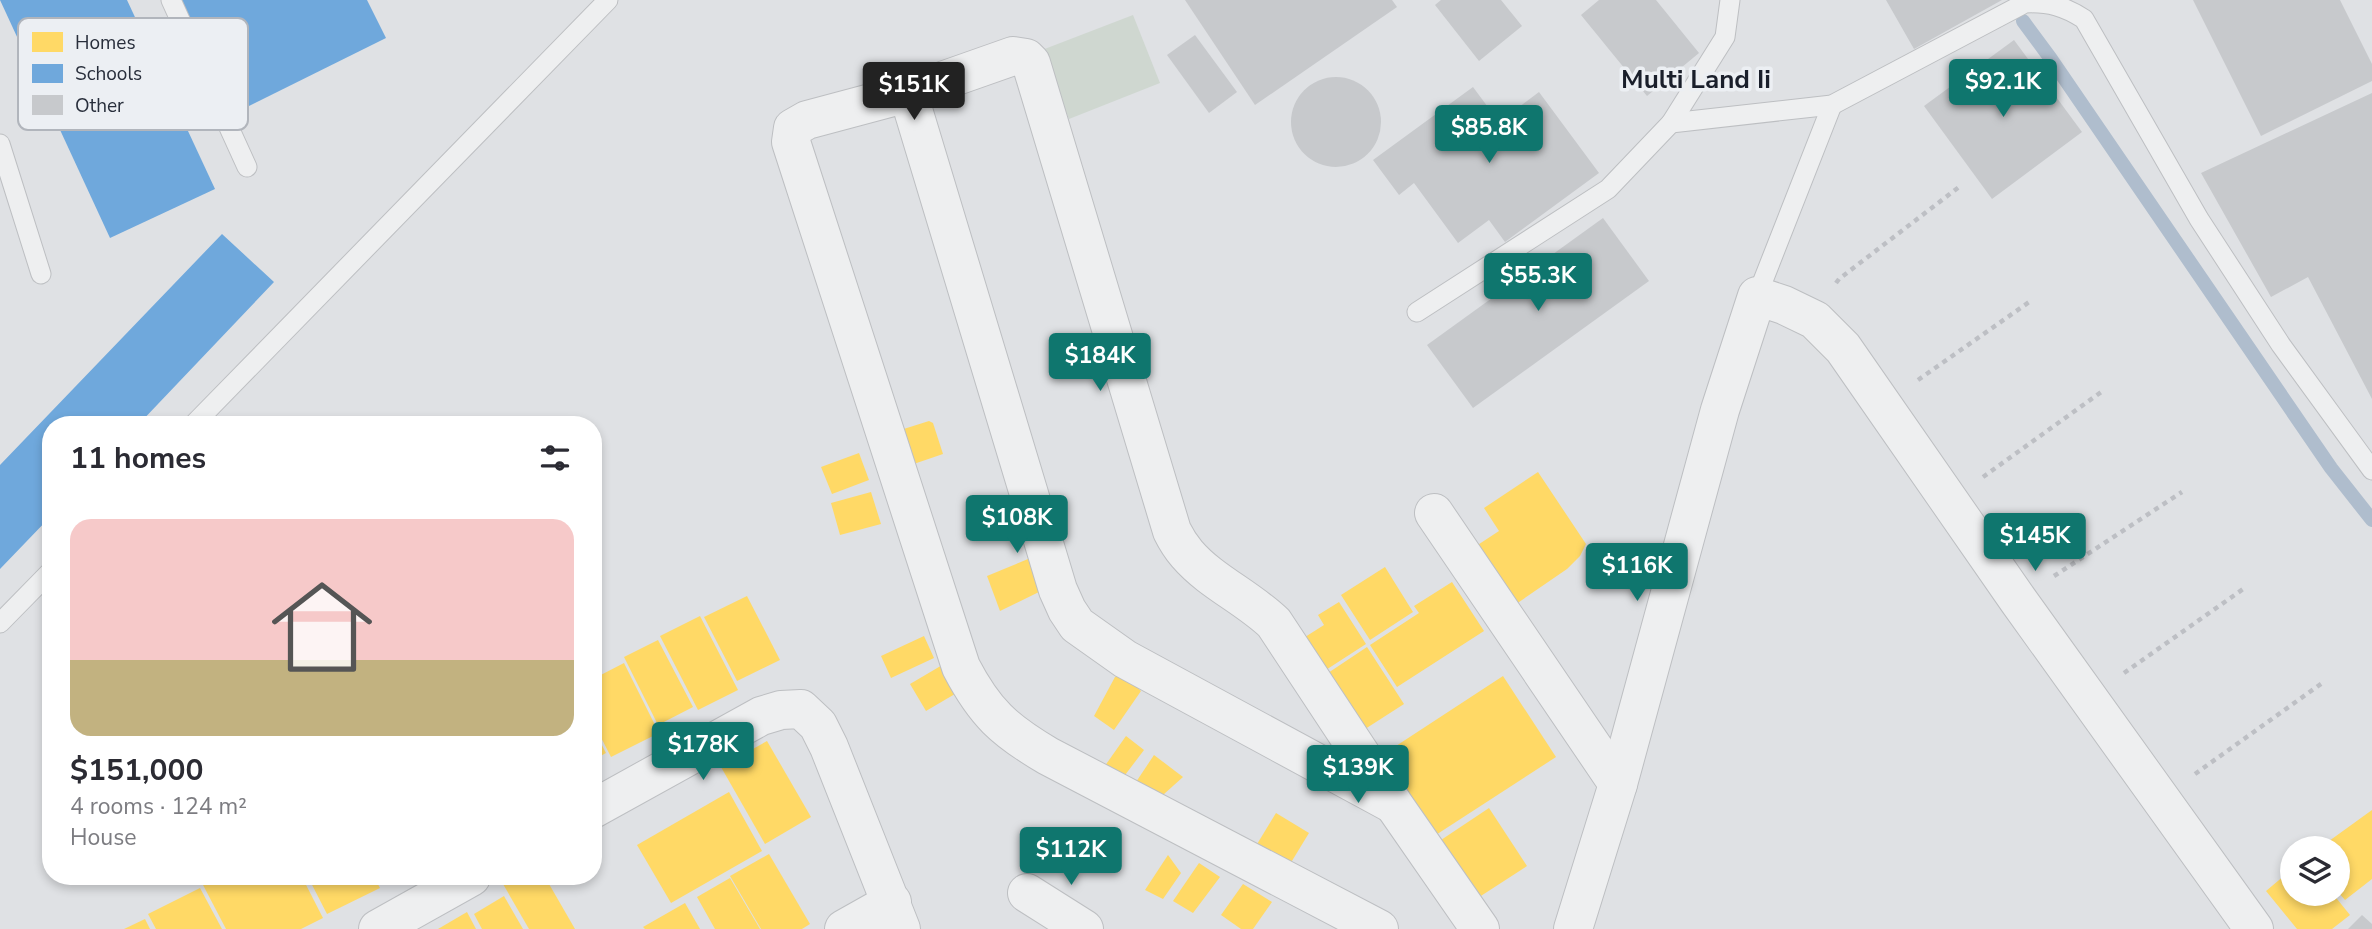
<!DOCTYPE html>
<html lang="en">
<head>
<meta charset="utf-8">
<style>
	:root { --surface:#fff; --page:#f2f2f3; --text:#2b2b33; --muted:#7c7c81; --line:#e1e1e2; --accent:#0f766e }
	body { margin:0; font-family:"Nunito Sans",sans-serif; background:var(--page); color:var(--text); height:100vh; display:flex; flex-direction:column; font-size:26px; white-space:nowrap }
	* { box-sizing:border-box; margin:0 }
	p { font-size:23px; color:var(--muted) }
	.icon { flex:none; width:38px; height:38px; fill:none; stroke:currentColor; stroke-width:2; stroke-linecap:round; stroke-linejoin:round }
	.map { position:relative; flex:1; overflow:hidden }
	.side { position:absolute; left:42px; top:416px; width:560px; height:469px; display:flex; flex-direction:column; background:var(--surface); border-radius:28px; box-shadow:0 4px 10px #0003 }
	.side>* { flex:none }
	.tools { position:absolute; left:2280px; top:836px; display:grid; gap:14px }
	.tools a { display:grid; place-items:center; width:70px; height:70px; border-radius:50%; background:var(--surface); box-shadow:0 4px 10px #0003; font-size:35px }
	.price { position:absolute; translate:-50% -60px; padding:0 16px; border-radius:7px; background:var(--accent); color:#fff; font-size:23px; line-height:46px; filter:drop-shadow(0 2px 4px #0008) }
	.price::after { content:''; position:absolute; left:50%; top:42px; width:21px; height:16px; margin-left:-10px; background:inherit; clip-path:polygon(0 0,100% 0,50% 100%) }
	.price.selected { background:#222; color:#fff }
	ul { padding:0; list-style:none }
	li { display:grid; align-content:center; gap:14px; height:371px; padding:0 28px }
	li+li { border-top:2px solid var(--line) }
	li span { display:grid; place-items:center; height:217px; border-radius:21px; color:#555 }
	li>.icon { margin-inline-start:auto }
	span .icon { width:126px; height:126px; fill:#fffc; stroke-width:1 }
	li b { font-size:30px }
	h2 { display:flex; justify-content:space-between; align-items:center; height:84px; padding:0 28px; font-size:30px }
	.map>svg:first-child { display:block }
	.green { fill:#cfd7d0 }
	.homes { fill:#ffd966 }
	.schools { fill:#6fa8dc }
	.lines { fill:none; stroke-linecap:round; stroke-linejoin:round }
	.stream { stroke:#afbdcd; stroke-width:14 }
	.building { fill:#c7c9cc }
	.service-casing { stroke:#bdbfc2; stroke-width:21 }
	.minor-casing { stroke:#bdbfc2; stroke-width:40 }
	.path { stroke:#bdbfc4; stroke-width:4.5; stroke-dasharray:5 5; stroke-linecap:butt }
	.service { stroke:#eeeff0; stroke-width:19 }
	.minor { stroke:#eeeff0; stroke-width:38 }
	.labels { text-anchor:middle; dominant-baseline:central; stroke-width:7; stroke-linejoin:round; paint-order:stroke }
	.neighbourhood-label { font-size:26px; font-weight:bold; fill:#1a1f2b; stroke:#eceff3 }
	.key { fill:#eceff3; stroke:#b1b5bc; stroke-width:2 }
	.key-label { font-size:19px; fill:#282e3b }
</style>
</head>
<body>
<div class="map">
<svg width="2372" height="929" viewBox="0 0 2372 929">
	<rect width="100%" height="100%" fill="#dfe1e4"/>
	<path class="green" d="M1133,15l27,68 -91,36 -27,-69z"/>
	<g class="homes">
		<path d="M929,421l4,2 10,31 -41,14 -11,-35z"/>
		<path d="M859,453l10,27 -37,14 -11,-27z"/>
		<path d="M1538,472l48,72 -6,12 -13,13 -61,42 -39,-59 32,-21 -15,-23z"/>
		<path d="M871,492l10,32 -41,11 -9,-32z"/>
		<path d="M1028,559l13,32 -41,20 -13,-35z"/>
		<path d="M1385,567l28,45 -43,28 -29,-45z"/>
		<path d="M1452,582l32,49 -87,56 -27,-42 49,-32 -5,-7z"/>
		<path d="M747,596l33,64 -43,21 -33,-64z"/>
		<path d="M1339,602l27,42 -51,33 -21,-33 30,-19 -6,-10z"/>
		<path d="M700,616l38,74 -40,20 -38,-74z"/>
		<path d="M924,636l10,22 -43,20 -10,-22z"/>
		<path d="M658,640l35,67 -35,18 -34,-68z"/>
		<path d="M1367,647l37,57 -42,27 -37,-56z"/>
		<path d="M624,663l35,70 -48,24 -18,-35v-43z"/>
		<path d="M944,664l16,27 -34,20 -16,-27z"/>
		<path d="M1121,673l20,18 -27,39 -20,-14 21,-39z"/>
		<path d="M1503,676l53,81 -131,85 -52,-81z"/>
		<path d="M593,728l13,25 -13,7z"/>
		<path d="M1126,736l18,14 -25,33 -17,-13z"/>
		<path d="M767,741l44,76 -46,27 -44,-77z"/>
		<path d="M1154,755l29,22 -29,26 -28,-6z"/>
		<path d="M729,792l33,59 -91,52 -34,-58z"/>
		<path d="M1489,808l38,58 -57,37 -38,-57z"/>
		<path d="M2372,810v69l-27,21 -7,-8v-43h-20z"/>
		<path d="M1276,813l33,20 -25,41 -33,-20z"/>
		<path d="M769,854l41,70 -8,5h-41l-31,-53z"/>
		<path d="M1168,855l13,18 -18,26 -18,-9z"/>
		<path d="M1199,863l21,14 -27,36 -20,-12z"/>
		<path d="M2292,869v25h41l17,21 -18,14h-35l-31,-38z"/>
		<path d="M214,877h88l21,41 -22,11h-75l-24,-46z"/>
		<path d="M308,877h66l6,11 -53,26z"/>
		<path d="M515,877h30l30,52h-46l-26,-45z"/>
		<path d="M730,878l30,51h-45l-18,-32z"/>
		<path d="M1243,884l29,18 -19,27h-12l-20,-14z"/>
		<path d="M200,888l22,41h-66l-8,-15z"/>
		<path d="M504,896l19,33h-41l-8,-15z"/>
		<path d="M685,903l15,26h-55l-2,-2z"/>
		<path d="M467,912l9,17h-38z"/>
		<path d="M145,919l5,10h-26z"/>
	</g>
	<g class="schools">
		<path d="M0,0h127l88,189 -105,49z"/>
		<path d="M179,0h188l19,38 -149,74z"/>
		<path d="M222,234l52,48 -136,143h-87v91l-51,53v-104z"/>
	</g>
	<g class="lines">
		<path class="stream" d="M2023,21l28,38 280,409 41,52"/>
	</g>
	<g class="building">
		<path d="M1185,0h207l5,7 -142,98z"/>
		<path d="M1441,0h60l21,26 -43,35 -44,-56z"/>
		<path d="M1599,0h57l43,53 -52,43 -66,-81z"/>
		<path d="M1886,0h116l-88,49z"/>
		<path d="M2193,0h147l32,64v17l-111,55z"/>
		<path d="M1195,35l42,57 -28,21 -42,-58z"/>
		<path d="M2014,40l68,92 -90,67 -68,-93z"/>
		<circle cx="1336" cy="122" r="45"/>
		<path d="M1473,87l26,35 40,-30 60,81 -94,69 -16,-22 -31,23 -44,-60 -15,12 -26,-35z"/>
		<path d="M2372,93v306l-64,-122 -37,20 -70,-124z"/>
		<path d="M1603,218l46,63 -176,127 -46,-63z"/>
		<path d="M2362,915l10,9v5h-24z"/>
	</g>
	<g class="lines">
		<g class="service-casing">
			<g id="service">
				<path d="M171,0l76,167"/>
				<path d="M1671,123l161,-18 193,-102c24,-1 39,3 59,16l115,200 82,126 91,125"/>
				<path d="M0,144l41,130"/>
				<path d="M1757,296l75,-191"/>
				<path d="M1417,312l191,-123 63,-66 54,-86 5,-37"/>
				<path d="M193,425l415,-425"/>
				<path d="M0,623l51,-52"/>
			</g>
		</g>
		<g class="minor-casing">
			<g id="minor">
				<path d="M908,93l150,497 9,20 10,15 48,34 264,143"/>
				<path d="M1434,513l184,271"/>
				<path d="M593,809l168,-93 20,-6 20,-1 17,16 11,22 72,182"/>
				<path d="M1027,893l57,36"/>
				<path d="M378,929l93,-52"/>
				<path d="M844,929l48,-27"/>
				<path d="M1379,929l-331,-173c-44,-26 -63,-43 -87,-89l-170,-525 2,-14 14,-8 101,-27 105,-37 13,2 5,5 141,468c4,8 9,16 15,23 24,28 60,43 87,69l120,182 86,124"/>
				<path d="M1573,929l45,-145 102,-374 37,-114 27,9 31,15 28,28 175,252 236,329"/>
			</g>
		</g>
		<g class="path">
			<path d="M1836,283l3,-4 120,-92"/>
			<path d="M1918,380l114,-80"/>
			<path d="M1983,477l121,-87"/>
			<path d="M2054,576l128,-84"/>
			<path d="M2124,673l122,-86"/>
			<path d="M2195,774l130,-93"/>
		</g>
		<use href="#service" class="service"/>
		<use href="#minor" class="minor"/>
	</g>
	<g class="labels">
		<g class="neighbourhood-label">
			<text x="1696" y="79">Multi Land Ii</text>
		</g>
	</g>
	<rect x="18" y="18" width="230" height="112" rx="10" class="key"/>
	<rect x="32" y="32" width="31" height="20" fill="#ffd966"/>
	<rect x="32" y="64" width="31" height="19" fill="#6fa8dc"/>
	<rect x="32" y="95" width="31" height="20" fill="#c7c9cc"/>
	<g class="key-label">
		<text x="75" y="49">Homes</text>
		<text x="75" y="80">Schools</text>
		<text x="75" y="112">Other</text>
	</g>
</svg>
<div class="tools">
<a><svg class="icon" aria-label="layers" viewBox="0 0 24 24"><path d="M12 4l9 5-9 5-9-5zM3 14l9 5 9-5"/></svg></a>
</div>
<b class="price" style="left:2003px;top:119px">$92.1K</b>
<b class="price selected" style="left:914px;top:122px">$151K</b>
<b class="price" style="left:1489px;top:165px">$85.8K</b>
<b class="price" style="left:1538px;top:313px">$55.3K</b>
<b class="price" style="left:1100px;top:393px">$184K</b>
<b class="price" style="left:1017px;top:555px">$108K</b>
<b class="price" style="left:2035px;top:573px">$145K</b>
<b class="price" style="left:1637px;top:603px">$116K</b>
<b class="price" style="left:703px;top:782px">$178K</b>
<b class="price" style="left:1358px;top:805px">$139K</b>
<b class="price" style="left:1071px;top:887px">$112K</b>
<section class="side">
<h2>11 homes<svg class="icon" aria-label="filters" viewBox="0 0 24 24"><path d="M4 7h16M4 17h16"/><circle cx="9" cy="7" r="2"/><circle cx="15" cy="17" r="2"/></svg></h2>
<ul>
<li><span style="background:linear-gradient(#f6c9c9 65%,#c2b280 0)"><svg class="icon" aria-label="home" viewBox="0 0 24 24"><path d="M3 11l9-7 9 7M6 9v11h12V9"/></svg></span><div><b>$151,000</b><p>4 rooms · 124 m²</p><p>House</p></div></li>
</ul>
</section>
</div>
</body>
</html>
